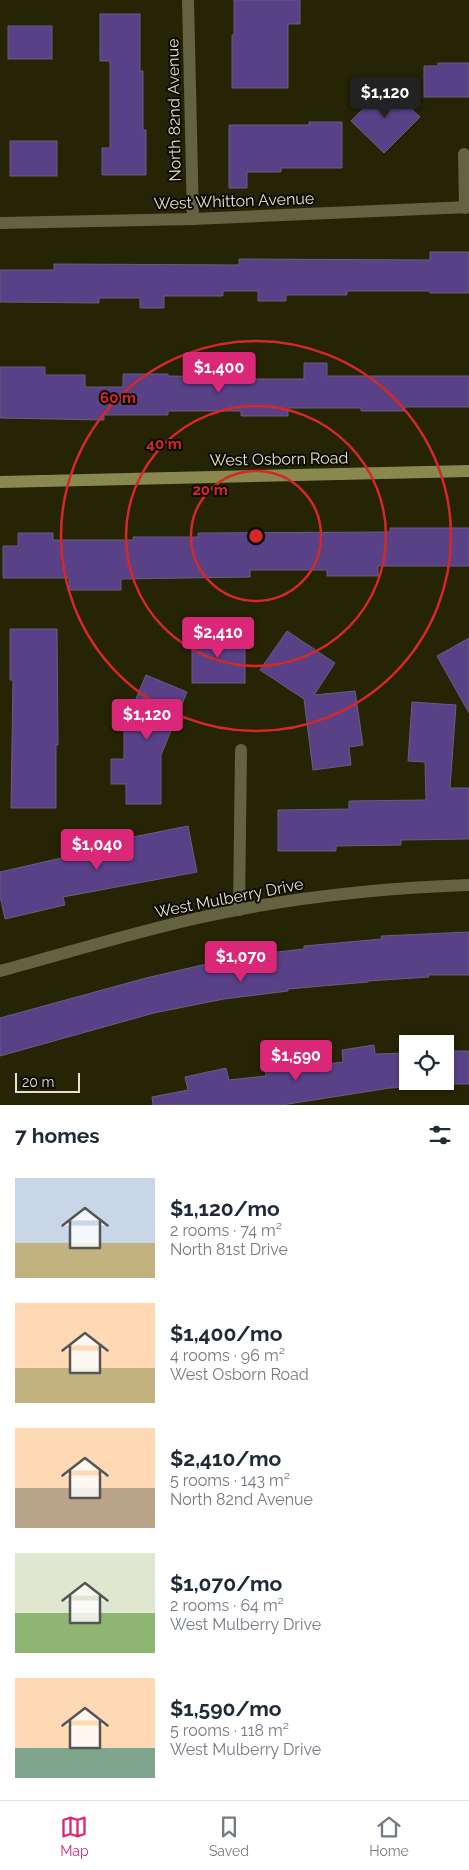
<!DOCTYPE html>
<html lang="en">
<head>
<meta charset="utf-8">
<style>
	:root { --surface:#fff; --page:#f2f2f3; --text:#1f2937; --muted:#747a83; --line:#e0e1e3; --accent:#db2777 }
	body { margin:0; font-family:Raleway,sans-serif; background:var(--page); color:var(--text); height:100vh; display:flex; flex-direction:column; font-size:19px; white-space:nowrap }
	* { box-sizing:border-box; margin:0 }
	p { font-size:16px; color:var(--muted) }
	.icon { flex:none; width:28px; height:28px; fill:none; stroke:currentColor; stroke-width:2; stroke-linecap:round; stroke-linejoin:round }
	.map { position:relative; height:1105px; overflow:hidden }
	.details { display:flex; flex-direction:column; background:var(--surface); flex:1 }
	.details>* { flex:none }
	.controls { position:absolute; left:399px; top:1035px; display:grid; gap:10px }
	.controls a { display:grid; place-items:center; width:55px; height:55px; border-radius:0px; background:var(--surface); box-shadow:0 1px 4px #0004; font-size:25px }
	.scale { position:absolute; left:15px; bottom:12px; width:65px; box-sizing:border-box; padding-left:5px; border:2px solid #e2e2d0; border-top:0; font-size:14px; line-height:18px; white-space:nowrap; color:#e2e2d0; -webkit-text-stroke:4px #0d0c02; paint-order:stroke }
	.price { position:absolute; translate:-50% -42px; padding:0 11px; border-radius:5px; background:var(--accent); color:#fff; font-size:16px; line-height:32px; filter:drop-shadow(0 1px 2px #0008) }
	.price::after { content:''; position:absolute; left:50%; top:30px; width:15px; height:11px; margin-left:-8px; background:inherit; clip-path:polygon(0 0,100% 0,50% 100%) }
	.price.current { background:#222; color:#fff }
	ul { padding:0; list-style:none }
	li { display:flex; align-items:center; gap:15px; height:125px; padding:0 15px }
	li span { display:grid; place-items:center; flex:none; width:140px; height:100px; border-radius:0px; color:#555 }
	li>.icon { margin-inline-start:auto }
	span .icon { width:60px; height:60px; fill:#fffc; stroke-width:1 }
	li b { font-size:21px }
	h2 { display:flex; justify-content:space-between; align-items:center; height:60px; padding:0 15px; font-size:21px }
	.dock { display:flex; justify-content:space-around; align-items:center; height:70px; border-top:1px solid var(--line); background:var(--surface); font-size:14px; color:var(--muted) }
	.dock a { display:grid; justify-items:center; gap:2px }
	.dock .current { color:var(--accent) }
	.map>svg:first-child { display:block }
	.building { fill:#584187; stroke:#675f7d }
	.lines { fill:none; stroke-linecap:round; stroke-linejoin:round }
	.street { stroke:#646341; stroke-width:12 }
	.secondary { stroke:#89884f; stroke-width:12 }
	.ring { fill:none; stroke:#d62828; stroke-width:2.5 }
	.labels { text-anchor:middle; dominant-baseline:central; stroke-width:4; stroke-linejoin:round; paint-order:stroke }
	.street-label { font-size:16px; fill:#e2e2d0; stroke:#0d0c02 }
	.centre { fill:#d62828; stroke:#0d0c02; stroke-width:2.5 }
	.ring-label { font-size:15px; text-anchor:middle; font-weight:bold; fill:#d62828; stroke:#0d0c02; stroke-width:4; stroke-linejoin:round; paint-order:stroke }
</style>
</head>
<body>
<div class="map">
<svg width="469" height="1105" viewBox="0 0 469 1105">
	<rect width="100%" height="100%" fill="#252404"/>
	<g class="building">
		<path d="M234,0h66v24h-12v64h-56v-53h2z"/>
		<path d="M100,14h40v57h3v59h3v45h-44v-27h8v-87h-10z"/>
		<rect x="8" y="26" width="44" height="33"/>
		<path d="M438,63h31v34h-45v-31h14z"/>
		<path d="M386,85l34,32 -36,36 -33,-32z"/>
		<path d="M309,122h33v46h-61v4h-34v16h-18v-63h80z"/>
		<rect x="10" y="141" width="47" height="35"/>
		<path d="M430,252h39v41h-39v-2h-83v4h-61v6h-28v-10h-35v5h-59v12h-24v-10h-41v5l-99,-1v-32h54v-6l185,1v-6l191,1z"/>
		<path d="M304,363h23v13h142v31h-64v4h-44v-3h-73v8h-47v-5h-73v4h-64v5l-104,-2v-51h45v8h40v12h38v-13h45v2l59,1v2h77z"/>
		<path d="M390,528h79v38h-91v10h-51v-6h-77v7l-129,2v11h-52v-12h-66v-32h15v-13h35v7h80v-3h65v-4l192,-1z"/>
		<path d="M10,629h47l1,116h-2v63h-45l2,-128h-3z"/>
		<path d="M287,631l48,32 -21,32 41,-4 8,54 -14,2 2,18 -38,5 -9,-71 -44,-29z"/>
		<rect x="192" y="636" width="53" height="47"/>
		<path d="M469,638v75l-32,-57z"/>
		<path d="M146,675l41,17 -26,63v49h-35v-20h-15v-25h13v-32z"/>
		<path d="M412,702l44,3 -6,83h19v51l-68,1v5l-65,1v5h-58v-41l71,-1v-8l77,-1 -1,-38 -17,-1z"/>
		<path d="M188,826l9,46 -134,25 2,8 -60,14 -5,-23v-24l66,-15v-3l63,-12 -1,-4z"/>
		<path d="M469,932v43h-41l1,2 -61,4v1l-80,7v2l-64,8 -70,14 -154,43v-38l146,-40 78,-18v-2l80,-9v-3l78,-7 -1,-3z"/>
		<path d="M374,1045l1,9 33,-1v34l-18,1 -108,17h-129l-1,-8 36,-7 -3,-13 41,-9 3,12 37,-4 -1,-11 37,-4 1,6 40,-5 -1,-12z"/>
		<rect x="445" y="1051" width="24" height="33"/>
	</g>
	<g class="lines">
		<g class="street">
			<path d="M188,0l5,219"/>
			<path d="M464,154l1,54"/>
			<path d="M0,223l193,-4 276,-12"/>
			<path d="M239,910l2,-160"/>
			<path d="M0,971c66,-18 131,-38 198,-53 88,-20 181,-30 271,-33"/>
		</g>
		<path class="secondary" d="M0,482l469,-11"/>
	</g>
	<g class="ring">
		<circle cx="256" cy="536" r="65"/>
		<circle cx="256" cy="536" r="130"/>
		<circle cx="256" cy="536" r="195"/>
	</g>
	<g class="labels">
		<g class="street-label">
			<text transform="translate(174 110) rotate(-91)">North 82nd Avenue</text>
			<text transform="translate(234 201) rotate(-2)">West Whitton Avenue</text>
			<text transform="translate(279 459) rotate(-1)">West Osborn Road</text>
			<text transform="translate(229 898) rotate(-11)">West Mulberry Drive</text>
		</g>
	</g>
	<circle cx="256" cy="536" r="8" class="centre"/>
	<g class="ring-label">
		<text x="118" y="403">60 m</text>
		<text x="164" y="449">40 m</text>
		<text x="210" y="495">20 m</text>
	</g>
</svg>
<div class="controls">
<a><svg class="icon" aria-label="locate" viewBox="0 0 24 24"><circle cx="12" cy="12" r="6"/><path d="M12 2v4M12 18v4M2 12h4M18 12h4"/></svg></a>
</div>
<div class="scale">20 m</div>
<b class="price current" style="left:385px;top:119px">$1,120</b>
<b class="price" style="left:219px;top:394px">$1,400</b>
<b class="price" style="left:218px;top:659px">$2,410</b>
<b class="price" style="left:147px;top:741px">$1,120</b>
<b class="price" style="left:97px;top:871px">$1,040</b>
<b class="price" style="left:241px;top:983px">$1,070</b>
<b class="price" style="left:296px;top:1082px">$1,590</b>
</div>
<section class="details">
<h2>7 homes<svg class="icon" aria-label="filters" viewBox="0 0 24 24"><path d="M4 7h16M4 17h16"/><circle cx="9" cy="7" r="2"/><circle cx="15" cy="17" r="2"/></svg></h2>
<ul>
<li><span style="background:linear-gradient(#c9d6e8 65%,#c2b280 0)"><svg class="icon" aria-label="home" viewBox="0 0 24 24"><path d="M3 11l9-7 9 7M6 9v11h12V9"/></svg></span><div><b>$1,120/mo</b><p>2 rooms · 74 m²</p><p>North 81st Drive</p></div></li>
<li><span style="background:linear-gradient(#ffd9b3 65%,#c2b280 0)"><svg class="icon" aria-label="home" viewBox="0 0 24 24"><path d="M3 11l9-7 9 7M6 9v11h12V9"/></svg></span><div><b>$1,400/mo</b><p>4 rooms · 96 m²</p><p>West Osborn Road</p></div></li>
<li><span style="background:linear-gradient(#ffd9b3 60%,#b9a48a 0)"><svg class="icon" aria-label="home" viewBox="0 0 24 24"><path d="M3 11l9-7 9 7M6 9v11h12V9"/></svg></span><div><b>$2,410/mo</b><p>5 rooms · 143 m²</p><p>North 82nd Avenue</p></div></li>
<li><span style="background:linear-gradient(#dfe7d0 60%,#8fb573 0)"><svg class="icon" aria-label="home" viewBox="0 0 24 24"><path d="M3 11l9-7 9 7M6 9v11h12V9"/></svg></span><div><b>$1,070/mo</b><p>2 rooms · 64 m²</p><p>West Mulberry Drive</p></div></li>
<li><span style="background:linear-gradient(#ffd9b3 70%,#7fa58c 0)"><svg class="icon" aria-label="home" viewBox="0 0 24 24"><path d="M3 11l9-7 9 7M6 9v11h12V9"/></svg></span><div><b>$1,590/mo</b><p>5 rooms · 118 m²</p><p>West Mulberry Drive</p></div></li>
</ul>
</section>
<nav class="dock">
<a class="current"><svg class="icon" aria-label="map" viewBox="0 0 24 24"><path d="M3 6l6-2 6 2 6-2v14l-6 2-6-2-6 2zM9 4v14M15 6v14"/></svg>Map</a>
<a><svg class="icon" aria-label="saved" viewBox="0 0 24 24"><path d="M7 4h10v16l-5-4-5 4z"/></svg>Saved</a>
<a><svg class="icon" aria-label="home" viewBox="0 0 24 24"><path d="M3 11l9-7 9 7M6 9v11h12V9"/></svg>Home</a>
</nav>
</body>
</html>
